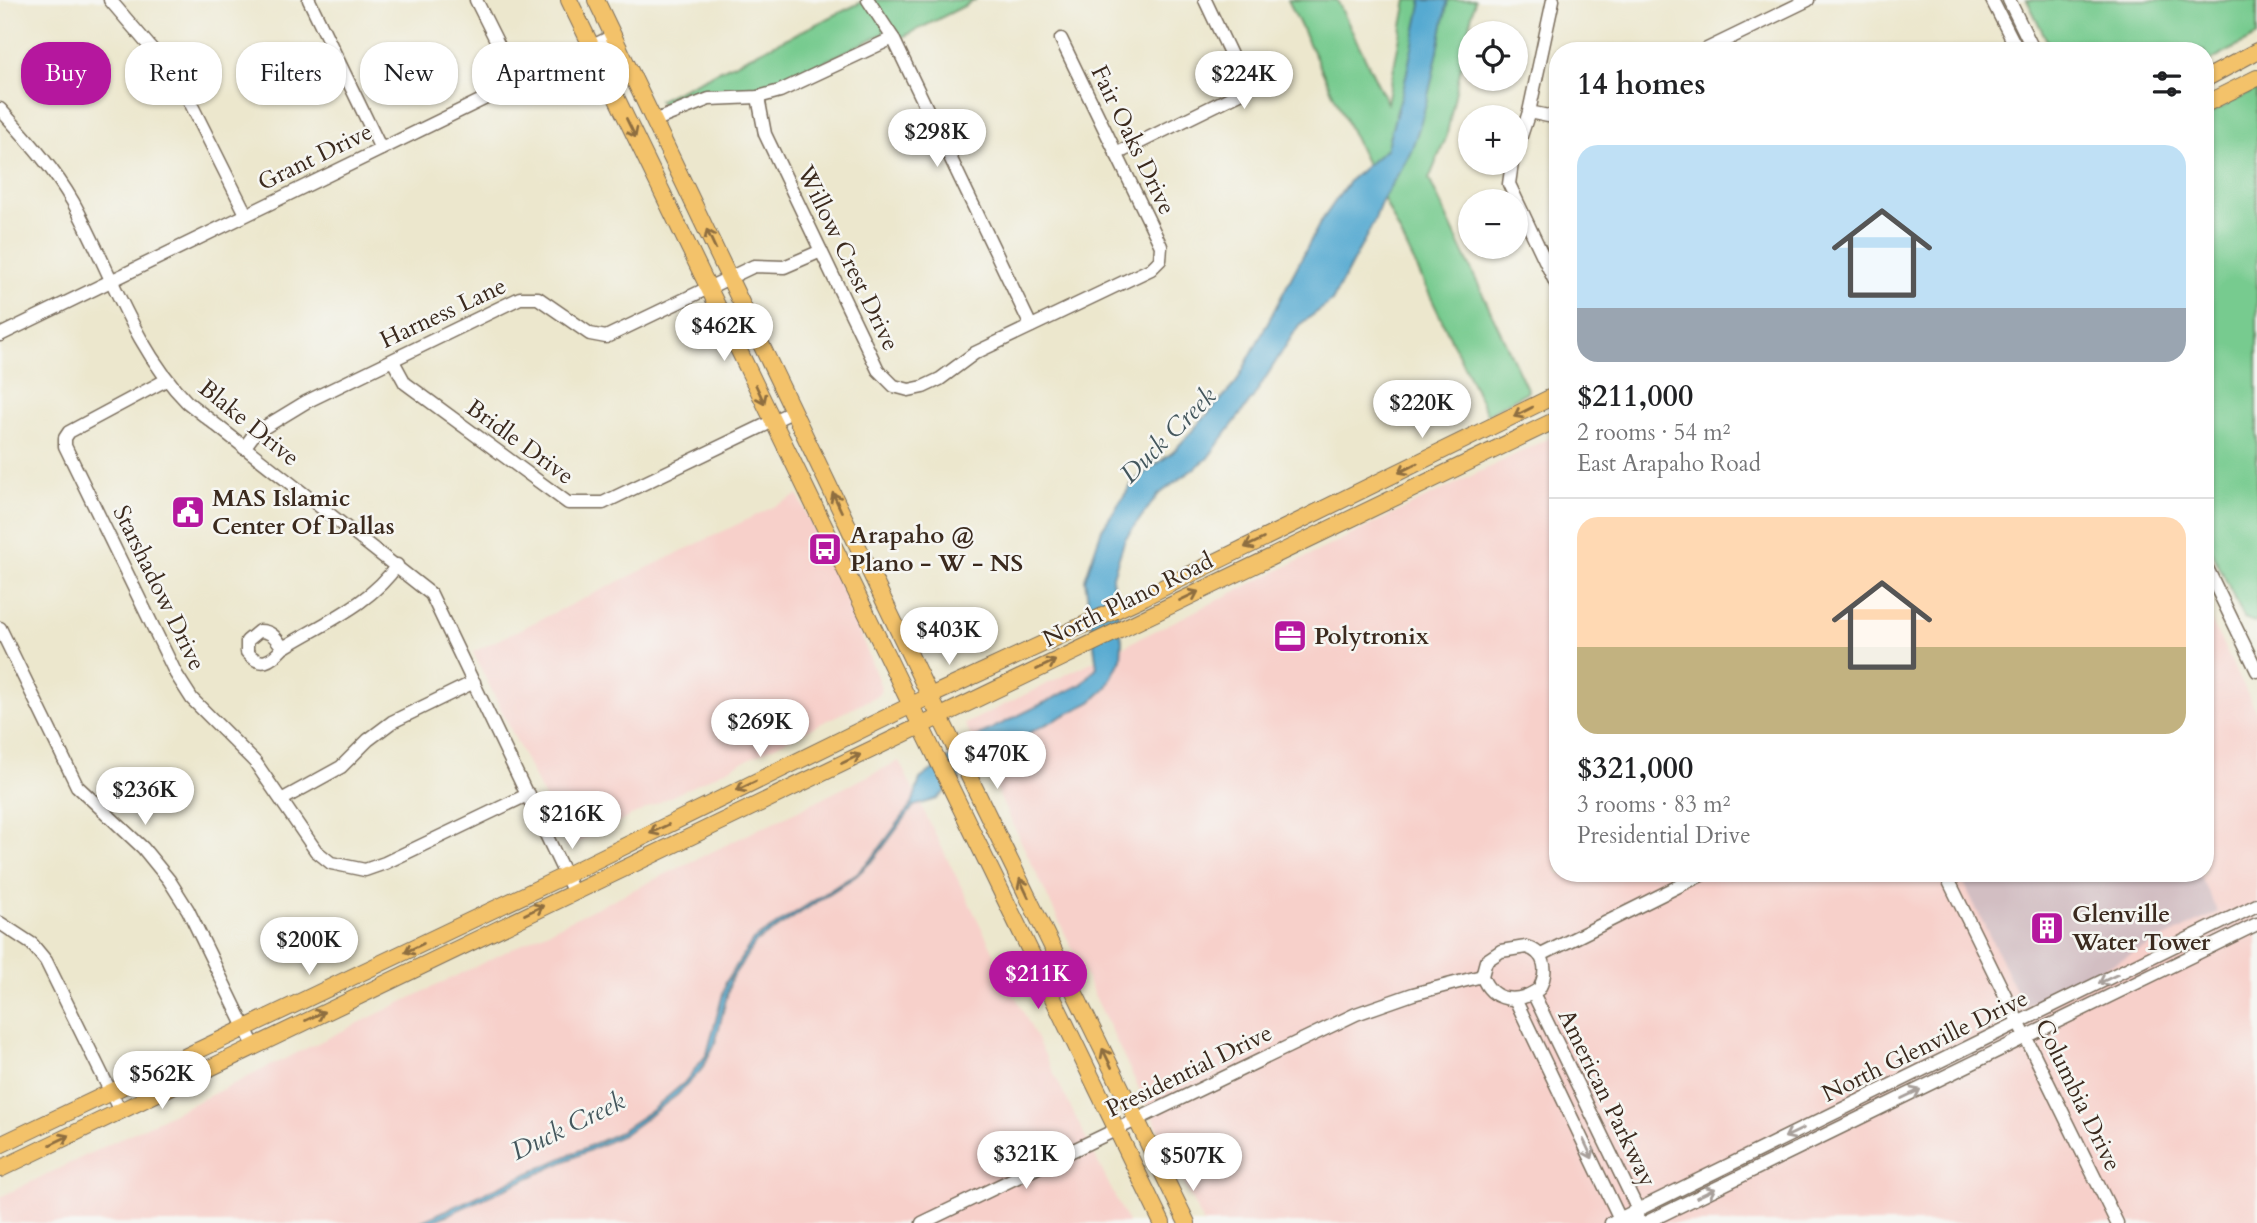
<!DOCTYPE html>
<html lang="en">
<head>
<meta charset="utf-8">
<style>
	:root { --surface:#fff; --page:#f6f6f6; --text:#202124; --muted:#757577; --line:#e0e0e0; --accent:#b5179e }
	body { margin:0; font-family:Cardo,serif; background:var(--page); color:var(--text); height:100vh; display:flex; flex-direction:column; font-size:26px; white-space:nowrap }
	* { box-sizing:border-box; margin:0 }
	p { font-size:23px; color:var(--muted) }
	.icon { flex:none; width:38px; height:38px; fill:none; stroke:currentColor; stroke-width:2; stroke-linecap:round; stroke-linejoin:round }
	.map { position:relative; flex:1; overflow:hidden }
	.drawer { position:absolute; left:1549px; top:42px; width:665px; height:840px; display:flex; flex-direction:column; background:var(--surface); border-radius:28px; box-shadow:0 2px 5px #0004 }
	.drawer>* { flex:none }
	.top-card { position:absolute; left:21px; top:42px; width:665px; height:63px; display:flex; gap:14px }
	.tools { position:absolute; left:1458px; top:21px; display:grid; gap:14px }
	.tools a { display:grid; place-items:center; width:70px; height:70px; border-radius:50%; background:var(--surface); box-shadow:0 2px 5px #0004; font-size:35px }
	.price { position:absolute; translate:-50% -60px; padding:0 16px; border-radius:24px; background:#fff; color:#222; font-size:23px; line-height:46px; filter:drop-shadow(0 2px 4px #0008) }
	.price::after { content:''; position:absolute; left:50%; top:42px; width:21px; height:16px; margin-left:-10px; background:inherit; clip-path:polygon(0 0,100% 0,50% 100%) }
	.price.current { background:var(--accent); color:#fff }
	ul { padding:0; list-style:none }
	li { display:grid; align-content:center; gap:14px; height:371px; padding:0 28px }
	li+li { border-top:2px solid var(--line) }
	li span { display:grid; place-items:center; height:217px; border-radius:21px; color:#555 }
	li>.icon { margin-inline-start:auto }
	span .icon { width:126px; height:126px; fill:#fffc; stroke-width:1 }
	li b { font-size:30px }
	h2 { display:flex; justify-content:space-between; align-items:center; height:84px; padding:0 28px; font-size:30px }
	.tag { padding:0 24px; border-radius:28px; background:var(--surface); box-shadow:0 2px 5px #0004; font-size:24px; line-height:63px }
	.tag.current { background:var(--accent); color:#fff }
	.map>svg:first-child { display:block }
	.built { fill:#f7d0ca }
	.industrial { fill:#d2bec2 }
	.green { fill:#77cb8f; stroke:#597a56; stroke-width:2 }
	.water { fill:#56aad1; stroke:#486a78; stroke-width:2 }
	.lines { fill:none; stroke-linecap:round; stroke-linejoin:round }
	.minor-casing { stroke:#796c5b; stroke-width:15 }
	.major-casing { stroke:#796c5b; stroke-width:18 }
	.minor { stroke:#fff; stroke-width:12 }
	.major { stroke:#f3c26a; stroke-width:16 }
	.oneway { stroke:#8e6e40 }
	.oneway2 { stroke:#a79f9a }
	.labels { text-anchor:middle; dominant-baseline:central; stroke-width:5; stroke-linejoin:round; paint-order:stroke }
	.street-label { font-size:24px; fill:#3b2a1e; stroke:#f6f6f2 }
	.poi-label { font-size:24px; font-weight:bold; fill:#3b2a1e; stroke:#f6f6f2; text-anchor:start }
	.water-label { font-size:26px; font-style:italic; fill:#44575d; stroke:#f6f6f2 }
</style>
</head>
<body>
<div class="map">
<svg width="2257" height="1223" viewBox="0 0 2257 1223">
	<rect width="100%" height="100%" fill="#f6f6f2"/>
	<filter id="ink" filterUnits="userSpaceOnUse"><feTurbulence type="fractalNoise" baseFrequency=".0143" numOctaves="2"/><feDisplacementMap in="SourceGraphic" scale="14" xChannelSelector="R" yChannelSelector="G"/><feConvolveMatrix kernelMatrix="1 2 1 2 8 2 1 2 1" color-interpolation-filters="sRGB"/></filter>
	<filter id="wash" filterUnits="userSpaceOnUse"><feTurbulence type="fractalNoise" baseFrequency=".00686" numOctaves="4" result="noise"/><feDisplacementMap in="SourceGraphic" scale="28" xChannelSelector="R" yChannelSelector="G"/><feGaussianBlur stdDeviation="1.57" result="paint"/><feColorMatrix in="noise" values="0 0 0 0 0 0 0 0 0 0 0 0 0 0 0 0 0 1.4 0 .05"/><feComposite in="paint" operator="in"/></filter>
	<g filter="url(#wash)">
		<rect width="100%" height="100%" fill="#ece7cd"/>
		<g class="built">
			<path d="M1557,434l1,439h647v-264l52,104v510h-1054l-238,-499z"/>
			<path d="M798,495l49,105 34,87 -2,8 -311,152 -95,-195z"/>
			<path d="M899,761l229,462h-1128v-26z"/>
		</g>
		<path class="industrial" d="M1959,873h240l19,39 -194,95z"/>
		<g class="green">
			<path d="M866,0h110l-75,38 -6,-10 -128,61 -72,6 -32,14 -4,-9z"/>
			<path d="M1288,0h49l50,103 20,-103h68l-29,138 -17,41 99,212 -41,23z"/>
			<path d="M2027,0h230v36l-52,28v-13h-153z"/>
			<path d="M2257,89v532l-3,1 -10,-4 -39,-81v-421z"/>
		</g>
		<path class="water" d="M1422,0h26c-10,49 -18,101 -36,148 -10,26 -31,45 -37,72l-43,81 -33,24 -45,71 -47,63 -49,36 -33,44 -13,40 10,61 -1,19 -14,28 -16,15 -104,52 -50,45 -23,7 -39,52 -19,18 -100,66 -25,37 -16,65 -14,26 -24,25 -54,40 -194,88h-11l198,-89 36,-24 32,-27 23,-29 19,-72 27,-42 104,-67 16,-16 39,-53 8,-25 61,-45 101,-50 15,-17 -12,-88 17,-50 32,-48 39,-29 63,-69 84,-160 30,-43 36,-31 18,-63z"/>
	</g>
	<g filter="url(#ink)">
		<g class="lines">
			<g class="minor-casing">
				<g id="minor">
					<path d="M110,0l70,82 66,132"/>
					<path d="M309,0l72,149"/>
					<path d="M476,0l41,82"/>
					<path d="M868,0l25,38 138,288"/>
					<path d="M1992,0l26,51"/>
					<path d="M2009,0l25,51"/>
					<path d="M1703,51l105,-51"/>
					<path d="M758,97l7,37 113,236 16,16 15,4 14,-3 17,-8 35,-26 176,-84 9,-9 1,-14 -100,-207"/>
					<path d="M0,109c26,29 53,58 73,93 37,67 60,145 114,200l244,192 142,297"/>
					<path d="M1529,112l29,6"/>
					<path d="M656,120l53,-21 49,-2 22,-6 113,-53"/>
					<path d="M1516,151l13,-39 24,-112"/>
					<path d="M1116,154l126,-62 2,-6 -4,-12 -35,-74"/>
					<path d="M1512,163l-3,21 49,104"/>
					<path d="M0,335l613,-299"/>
					<path d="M393,361l12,22 163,120h35l191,-92"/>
					<path d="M166,380l-97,52 -4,6v8l111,228 16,25 63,63 61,89 15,12 34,7 20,-7 144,-69"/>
					<path d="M244,448l11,-15 51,-31 214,-104h18l52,36 16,3 148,-71 30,1 37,-16"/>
					<path d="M2205,564l52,107"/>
					<path d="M0,628l77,158 66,62 26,32 19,30 66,136"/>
					<path d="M283,648c-7,-10 -11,-17 -24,-17l-12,10v11c14,17 24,9 36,-4 39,-24 89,-45 114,-83"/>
					<path d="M283,799l58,-32 27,-27 24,-18 82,-40"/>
					<path d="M1945,873l172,350"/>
					<path d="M0,923l32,21 14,17 74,150"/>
					<path d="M1526,947c21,6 22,25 13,42 -21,15 -47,14 -57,-13l4,-15 15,-10z"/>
					<path d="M1541,955l164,-82"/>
					<path d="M1533,993l105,217 -2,13"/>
					<path d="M1515,999l105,220 8,4"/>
					<path d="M922,1223l434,-209 57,-20 69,-18"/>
					<path d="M1611,1223l646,-318"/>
					<path d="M1645,1223l612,-299"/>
				</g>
			</g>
			<g class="major-casing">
				<g id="major">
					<path d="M569,0l593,1223"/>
					<path d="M596,0l325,678 266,545"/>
					<path d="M2205,79l52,-28"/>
					<path d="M2205,104l52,-26"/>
					<path d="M0,1145l566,-270 364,-179 214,-99 414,-203"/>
					<path d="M0,1169l1558,-750"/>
				</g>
			</g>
			<use href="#minor" class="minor"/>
			<use href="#major" class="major"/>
		</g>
		<defs><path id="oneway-shaft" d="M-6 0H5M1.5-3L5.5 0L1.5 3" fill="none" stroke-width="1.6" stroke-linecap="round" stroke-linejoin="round" transform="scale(1.75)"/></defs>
		<g class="oneway">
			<use href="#oneway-shaft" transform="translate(631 128) rotate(64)"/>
			<use href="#oneway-shaft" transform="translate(711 239) rotate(-115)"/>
			<use href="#oneway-shaft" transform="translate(760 394) rotate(65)"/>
			<use href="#oneway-shaft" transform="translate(1523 412) rotate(153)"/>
			<use href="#oneway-shaft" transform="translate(1408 468) rotate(153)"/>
			<use href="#oneway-shaft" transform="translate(837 502) rotate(-115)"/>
			<use href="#oneway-shaft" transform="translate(1254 543) rotate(154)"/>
			<use href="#oneway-shaft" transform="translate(1189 596) rotate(-25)"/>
			<use href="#oneway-shaft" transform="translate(1046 665) rotate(-26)"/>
			<use href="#oneway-shaft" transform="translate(851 759) rotate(-25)"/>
			<use href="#oneway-shaft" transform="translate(746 786) rotate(154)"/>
			<use href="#oneway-shaft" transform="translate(659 829) rotate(154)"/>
			<use href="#oneway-shaft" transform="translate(1024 888) rotate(-115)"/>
			<use href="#oneway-shaft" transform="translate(534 910) rotate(-26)"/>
			<use href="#oneway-shaft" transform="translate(414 948) rotate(154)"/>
			<use href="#oneway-shaft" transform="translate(315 1016) rotate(-26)"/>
			<use href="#oneway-shaft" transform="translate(1107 1058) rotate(-116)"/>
			<use href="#oneway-shaft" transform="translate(60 1140) rotate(-26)"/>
		</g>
		<g class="oneway2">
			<use href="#oneway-shaft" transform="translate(2108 979) rotate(154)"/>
			<use href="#oneway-shaft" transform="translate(1911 1094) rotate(-26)"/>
			<use href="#oneway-shaft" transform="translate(1794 1133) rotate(154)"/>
			<use href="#oneway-shaft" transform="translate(1588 1149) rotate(65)"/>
			<use href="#oneway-shaft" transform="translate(1706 1193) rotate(-26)"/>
		</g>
	</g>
	<defs>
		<g id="civic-square" transform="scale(1.75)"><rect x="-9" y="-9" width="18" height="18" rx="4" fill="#b5179e" stroke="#f6f6f2"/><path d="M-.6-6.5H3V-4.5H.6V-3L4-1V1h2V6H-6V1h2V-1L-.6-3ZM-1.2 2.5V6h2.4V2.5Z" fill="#fff"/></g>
		<g id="bus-square" transform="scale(1.75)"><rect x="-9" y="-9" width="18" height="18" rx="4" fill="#b5179e" stroke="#f6f6f2"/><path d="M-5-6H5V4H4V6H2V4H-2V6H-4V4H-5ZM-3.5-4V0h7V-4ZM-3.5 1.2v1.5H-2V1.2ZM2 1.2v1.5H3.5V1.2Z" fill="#fff"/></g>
		<g id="office-square" transform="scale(1.75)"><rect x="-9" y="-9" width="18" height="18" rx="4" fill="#b5179e" stroke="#f6f6f2"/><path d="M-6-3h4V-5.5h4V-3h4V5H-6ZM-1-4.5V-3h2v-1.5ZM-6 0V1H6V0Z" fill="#fff"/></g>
		<g id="building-square" transform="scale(1.75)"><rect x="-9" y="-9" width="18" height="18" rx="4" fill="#b5179e" stroke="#f6f6f2"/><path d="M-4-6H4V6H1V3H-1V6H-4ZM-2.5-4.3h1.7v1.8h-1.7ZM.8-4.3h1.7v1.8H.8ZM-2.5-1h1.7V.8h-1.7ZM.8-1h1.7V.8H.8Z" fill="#fff"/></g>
	</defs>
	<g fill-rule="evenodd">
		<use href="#civic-square" x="188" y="512"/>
		<use href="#bus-square" x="825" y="549"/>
		<use href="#office-square" x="1290" y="636"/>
		<use href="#building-square" x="2047" y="928"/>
	</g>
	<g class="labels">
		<g class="street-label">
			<text transform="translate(1133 140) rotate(64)">Fair Oaks Drive</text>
			<text transform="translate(315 157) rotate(-26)">Grant Drive</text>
			<text transform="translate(848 258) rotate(64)">Willow Crest Drive</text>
			<text transform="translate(443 313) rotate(-25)">Harness Lane</text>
			<text transform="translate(249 423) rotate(39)">Blake Drive</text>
			<text transform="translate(520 442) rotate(36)">Bridle Drive</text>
			<text transform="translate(159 588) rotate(64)">Starshadow Drive</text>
			<text transform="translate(1128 600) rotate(-26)">North Plano Road</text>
			<text transform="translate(1925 1046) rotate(-26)">North Glenville Drive</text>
			<text transform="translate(1189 1071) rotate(-26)">Presidential Drive</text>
			<text transform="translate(2078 1095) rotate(64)">Columbia Drive</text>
			<text transform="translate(1607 1098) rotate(64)">American Parkway</text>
		</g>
		<g class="poi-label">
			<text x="212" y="498">MAS Islamic<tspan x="212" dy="28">Center Of Dallas</tspan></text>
			<text x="850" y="535">Arapaho @<tspan x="850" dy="28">Plano - W - NS</tspan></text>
			<text x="1314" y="636">Polytronix</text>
			<text x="2072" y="914">Glenville<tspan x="2072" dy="28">Water Tower</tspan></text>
		</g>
		<g class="water-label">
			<text transform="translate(1168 435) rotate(-45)">Duck Creek</text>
			<text transform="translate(568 1126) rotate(-26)">Duck Creek</text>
		</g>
	</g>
</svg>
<div class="tools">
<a><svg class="icon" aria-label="locate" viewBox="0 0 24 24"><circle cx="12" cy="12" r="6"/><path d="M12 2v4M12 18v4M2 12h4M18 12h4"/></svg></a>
<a>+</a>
<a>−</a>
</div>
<b class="price" style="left:1244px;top:111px">$224K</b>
<b class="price" style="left:937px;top:169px">$298K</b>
<b class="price" style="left:724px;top:363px">$462K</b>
<b class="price" style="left:1422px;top:440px">$220K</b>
<b class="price" style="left:949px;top:667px">$403K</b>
<b class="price" style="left:760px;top:759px">$269K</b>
<b class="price" style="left:997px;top:791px">$470K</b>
<b class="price" style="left:145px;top:827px">$236K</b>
<b class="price" style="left:572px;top:851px">$216K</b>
<b class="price" style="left:309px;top:977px">$200K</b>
<b class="price current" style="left:1038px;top:1011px">$211K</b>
<b class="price" style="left:162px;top:1111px">$562K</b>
<b class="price" style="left:1026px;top:1191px">$321K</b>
<b class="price" style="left:1193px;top:1193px">$507K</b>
<div class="top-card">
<a class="tag current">Buy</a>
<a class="tag">Rent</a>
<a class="tag">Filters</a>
<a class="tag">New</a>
<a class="tag">Apartment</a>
</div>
<section class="drawer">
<h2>14 homes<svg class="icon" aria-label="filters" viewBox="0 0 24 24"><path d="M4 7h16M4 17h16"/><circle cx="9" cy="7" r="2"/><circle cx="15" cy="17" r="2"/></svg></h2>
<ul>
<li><span style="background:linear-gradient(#bfe0f5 75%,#9aa5b1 0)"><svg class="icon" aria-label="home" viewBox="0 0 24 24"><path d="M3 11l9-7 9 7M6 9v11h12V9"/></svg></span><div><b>$211,000</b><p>2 rooms · 54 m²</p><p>East Arapaho Road</p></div></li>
<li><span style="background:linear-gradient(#ffd9b3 60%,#c2b280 0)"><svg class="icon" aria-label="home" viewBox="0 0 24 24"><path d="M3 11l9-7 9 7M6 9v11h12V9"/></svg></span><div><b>$321,000</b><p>3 rooms · 83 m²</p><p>Presidential Drive</p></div></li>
</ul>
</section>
</div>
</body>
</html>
